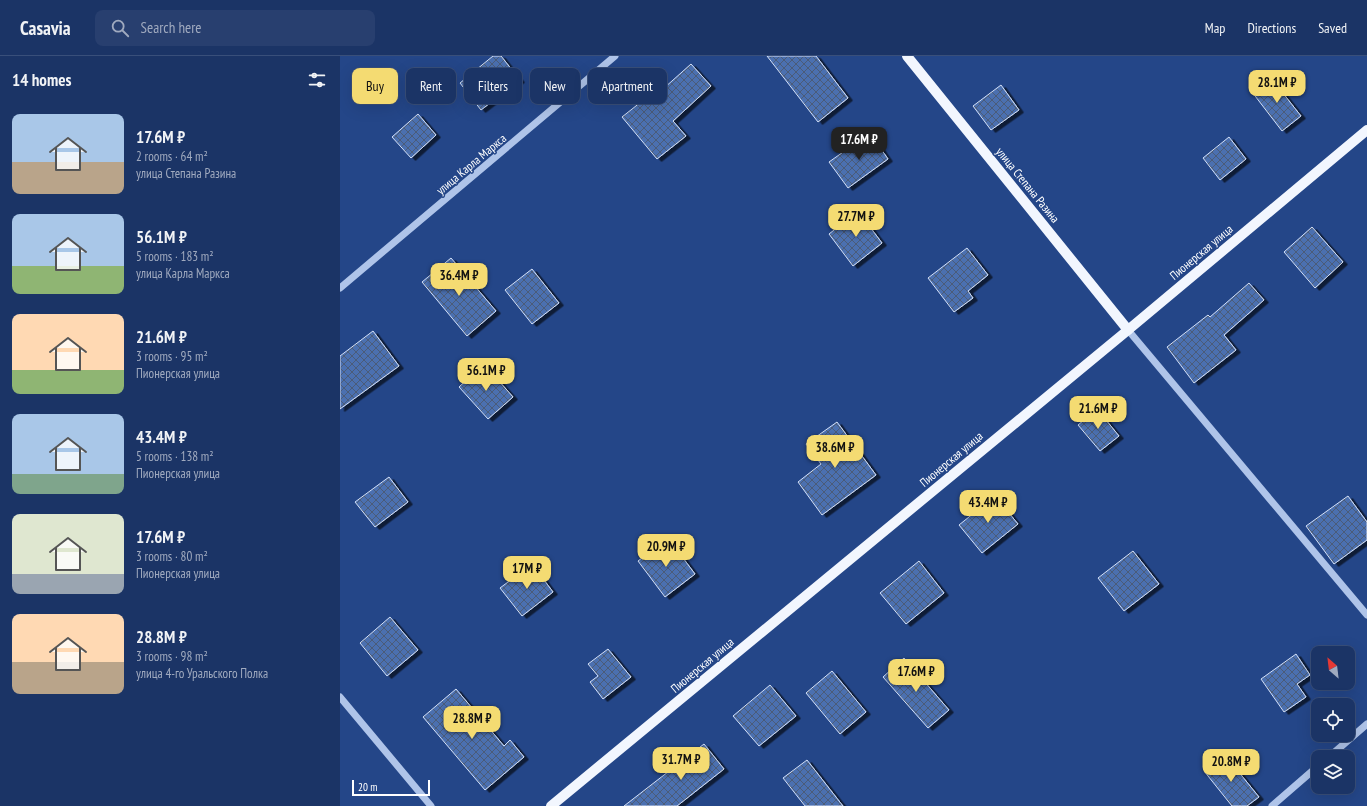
<!DOCTYPE html>
<html lang="en">
<head>
<meta charset="utf-8">
<style>
	:root { --surface:#1b3466; --page:#283f6f; --text:#f1f3f6; --muted:#a0aabf; --line:#394f7a; --accent:#f4db72 }
	body { margin:0; font-family:"PT Sans Narrow",sans-serif; background:var(--page); color:var(--text); height:100vh; display:flex; flex-direction:column; font-size:15px; white-space:nowrap }
	* { box-sizing:border-box; margin:0 }
	p { font-size:13px; color:var(--muted) }
	.icon { flex:none; width:22px; height:22px; fill:none; stroke:currentColor; stroke-width:2; stroke-linecap:round; stroke-linejoin:round }
	.map { position:relative; flex:1; overflow:hidden }
	.side { display:flex; flex-direction:column; background:var(--surface); width:340px }
	.side>* { flex:none }
	.hud { position:absolute; left:12px; top:12px; width:380px; height:36px; display:flex; gap:8px }
	.needle { width:26px; rotate:332deg }
	.tools { position:absolute; left:971px; top:590px; display:grid; gap:8px }
	.tools a { display:grid; place-items:center; width:44px; height:44px; border-radius:8px; background:var(--surface); box-shadow:0 4px 16px #0002,0 0 0 1px var(--line); font-size:20px }
	.scale { position:absolute; left:12px; bottom:10px; width:78px; box-sizing:border-box; padding-left:4px; border:2px solid #fff; border-top:0; font-size:11px; line-height:14px; white-space:nowrap; color:#fff; -webkit-text-stroke:3px #244688; paint-order:stroke }
	.price { position:absolute; translate:-50% -34px; padding:0 9px; border-radius:8px; background:var(--accent); color:#111; font-size:13px; line-height:26px; filter:drop-shadow(0 1px 2px #0008) }
	.price::after { content:''; position:absolute; left:50%; top:24px; width:12px; height:9px; margin-left:-6px; background:inherit; clip-path:polygon(0 0,100% 0,50% 100%) }
	.price.on { background:#222; color:#fff }
	ul { padding:0; list-style:none }
	li { display:flex; align-items:center; gap:12px; height:100px; padding:0 12px }
	li span { display:grid; place-items:center; flex:none; width:112px; height:80px; border-radius:8px; color:#555 }
	li>.icon { margin-inline-start:auto }
	span .icon { width:48px; height:48px; fill:#fffc; stroke-width:1 }
	li b { font-size:17px }
	h2 { display:flex; justify-content:space-between; align-items:center; height:48px; padding:0 12px; font-size:17px }
	.chip { padding:0 14px; border-radius:8px; background:var(--surface); box-shadow:0 4px 16px #0002,0 0 0 1px var(--line); font-size:14px; line-height:36px }
	.chip.on { background:var(--accent); color:#111 }
	header { display:flex; align-items:center; gap:24px; box-sizing:border-box; height:56px; padding:0 20px; background:var(--surface); border-bottom:1px solid var(--line) }
	header strong { font-size:19px }
	nav { display:flex; gap:22px; margin-inline-start:auto; font-size:14px }
	.search { width:280px; height:36px; background:var(--page); display:flex; align-items:center; gap:10px; box-sizing:border-box; padding:0 14px; border-radius:8px; color:var(--muted); font-size:15px }
	main { display:flex; flex:1; min-height:0 }
	.map>svg:first-child { display:block }
	.building { fill:url(#building-cross-hatch); stroke:#d3e0f7; filter:url(#shadow) }
	.lines { fill:none; stroke-linecap:round; stroke-linejoin:round }
	.minor { stroke:#afc4e9; stroke-width:7 }
	.major { stroke:#f2f6fe; stroke-width:10 }
	.labels { text-anchor:middle; dominant-baseline:central; stroke-width:3; stroke-linejoin:round; paint-order:stroke }
	.street-label { font-size:12px; fill:#fff; stroke:#244688 }
</style>
</head>
<body>
<header>
<strong>Casavia</strong>
<div class="search"><svg class="icon" aria-label="search" viewBox="0 0 24 24"><circle cx="10" cy="10" r="6"/><path d="M15 15l6 6"/></svg>Search here</div>
<nav><a>Map</a><a>Directions</a><a>Saved</a></nav>
</header>
<main>
<section class="side">
<h2>14 homes<svg class="icon" aria-label="filters" viewBox="0 0 24 24"><path d="M4 7h16M4 17h16"/><circle cx="9" cy="7" r="2"/><circle cx="15" cy="17" r="2"/></svg></h2>
<ul>
<li><span style="background:linear-gradient(#a9c7e8 60%,#b9a48a 0)"><svg class="icon" aria-label="home" viewBox="0 0 24 24"><path d="M3 11l9-7 9 7M6 9v11h12V9"/></svg></span><div><b>17.6M ₽</b><p>2 rooms · 64 m²</p><p>улица Степана Разина</p></div></li>
<li><span style="background:linear-gradient(#a9c7e8 65%,#8fb573 0)"><svg class="icon" aria-label="home" viewBox="0 0 24 24"><path d="M3 11l9-7 9 7M6 9v11h12V9"/></svg></span><div><b>56.1M ₽</b><p>5 rooms · 183 m²</p><p>улица Карла Маркса</p></div></li>
<li><span style="background:linear-gradient(#ffd9b3 70%,#8fb573 0)"><svg class="icon" aria-label="home" viewBox="0 0 24 24"><path d="M3 11l9-7 9 7M6 9v11h12V9"/></svg></span><div><b>21.6M ₽</b><p>3 rooms · 95 m²</p><p>Пионерская улица</p></div></li>
<li><span style="background:linear-gradient(#a9c7e8 75%,#7fa58c 0)"><svg class="icon" aria-label="home" viewBox="0 0 24 24"><path d="M3 11l9-7 9 7M6 9v11h12V9"/></svg></span><div><b>43.4M ₽</b><p>5 rooms · 138 m²</p><p>Пионерская улица</p></div></li>
<li><span style="background:linear-gradient(#dfe7d0 75%,#9aa5b1 0)"><svg class="icon" aria-label="home" viewBox="0 0 24 24"><path d="M3 11l9-7 9 7M6 9v11h12V9"/></svg></span><div><b>17.6M ₽</b><p>3 rooms · 80 m²</p><p>Пионерская улица</p></div></li>
<li><span style="background:linear-gradient(#ffd9b3 60%,#b9a48a 0)"><svg class="icon" aria-label="home" viewBox="0 0 24 24"><path d="M3 11l9-7 9 7M6 9v11h12V9"/></svg></span><div><b>28.8M ₽</b><p>3 rooms · 98 m²</p><p>улица 4-го Уральского Полка</p></div></li>
</ul>
</section>
<div class="map">
<svg width="1027" height="750" viewBox="0 0 1027 750">
	<defs>
		<pattern id="building-cross-hatch" width="8" height="8" patternUnits="userSpaceOnUse"><rect width="8" height="8" fill="#4c6fb0"/><path d="M0 0l8 8M0 8l8-8" fill="none" stroke="#4c5c79"/></pattern>
		<filter id="shadow"><feDropShadow dx="4.5" dy="2.5" stdDeviation="0" flood-color="#0009"/></filter>
	</defs>
	<rect width="100%" height="100%" fill="#244688"/>
	<g class="building">
		<path d="M153,0h8l19,24 -39,30 -21,-27z"/>
		<path d="M427,0h49l32,42 -30,24z"/>
		<path d="M351,8l20,22 -38,35 13,15 -29,23 -35,-42 29,-23 3,3z"/>
		<path d="M931,22l30,38 -19,15 -30,-39z"/>
		<path d="M661,29l18,25 -28,20 -18,-24z"/>
		<path d="M78,58l18,21 -25,23 -19,-21z"/>
		<path d="M530,77l18,26 -40,29 -19,-26z"/>
		<path d="M889,81l17,22 -26,21 -17,-22z"/>
		<path d="M518,155l24,32 -29,23 -24,-32z"/>
		<path d="M972,171l31,35 -28,26 -31,-36z"/>
		<path d="M627,192l21,27 -20,16 5,7 -19,14 -26,-34z"/>
		<path d="M111,202l45,53 -29,25 -45,-54z"/>
		<path d="M192,213l27,34 -27,21 -27,-34z"/>
		<path d="M909,227l15,17 -40,35 12,15 -42,33 -27,-36 41,-32 2,2z"/>
		<path d="M33,275l26,35 -59,43v-53z"/>
		<path d="M144,308l29,33 -25,22 -29,-32z"/>
		<path d="M757,353l22,27 -19,15 -22,-26z"/>
		<path d="M497,366l39,53 -54,40 -24,-33 23,-18 -15,-20z"/>
		<path d="M49,421l19,25 -33,25 -20,-25z"/>
		<path d="M655,440l23,28 -36,29 -23,-28z"/>
		<path d="M1008,440l19,26v18l-33,24 -28,-38z"/>
		<path d="M328,482l27,36 -30,23 -27,-36z"/>
		<path d="M793,495l26,33 -35,27 -26,-33z"/>
		<path d="M579,505l25,32 -38,31 -26,-31z"/>
		<path d="M192,508l21,28 -31,24 -22,-28z"/>
		<path d="M50,561l28,33 -31,26 -27,-33z"/>
		<path d="M268,593l23,28 -28,22 -13,-17 8,-6 -10,-12z"/>
		<path d="M956,598l14,21 -13,9 9,13 -22,15 -23,-33z"/>
		<path d="M564,602l45,52 -21,18 -45,-51z"/>
		<path d="M492,615l34,41 -26,22 -34,-41z"/>
		<path d="M430,629l26,31 -37,30 -26,-30z"/>
		<path d="M116,633l48,57 6,-6 14,17 -39,33 -62,-73z"/>
		<path d="M364,688l20,25 -47,37h-53z"/>
		<path d="M885,699l34,42 -12,9h-15l-28,-35z"/>
		<path d="M467,704l36,46h-38l-22,-28z"/>
	</g>
	<g class="lines">
		<g class="minor">
			<path d="M0,232l275,-232"/>
			<path d="M788,274l239,285"/>
			<path d="M0,641l91,109"/>
			<path d="M989,701l38,-33"/>
			<path d="M932,750l46,-40"/>
		</g>
		<g class="major">
			<path d="M567,0l221,274"/>
			<path d="M211,750l577,-476 239,-200"/>
		</g>
	</g>
	<g class="labels">
		<g class="street-label">
			<text transform="translate(131 108) rotate(-40)">улица Карла Маркса</text>
			<text transform="translate(688 129) rotate(51)">улица Степана Разина</text>
			<text transform="translate(861 196) rotate(-40)">Пионерская улица</text>
			<text transform="translate(611 403) rotate(-40)">Пионерская улица</text>
			<text transform="translate(362 609) rotate(-40)">Пионерская улица</text>
		</g>
	</g>
</svg>
<div class="tools">
<a><svg class="needle" viewBox="-14 -14 28 28"><path d="M0-13l5 13h-10z" fill="#e53935"/><path d="M0 13l5-13h-10z" fill="#a0aabf"/></svg></a>
<a><svg class="icon" aria-label="locate" viewBox="0 0 24 24"><circle cx="12" cy="12" r="6"/><path d="M12 2v4M12 18v4M2 12h4M18 12h4"/></svg></a>
<a><svg class="icon" aria-label="layers" viewBox="0 0 24 24"><path d="M12 4l9 5-9 5-9-5zM3 14l9 5 9-5"/></svg></a>
</div>
<div class="scale">20 m</div>
<b class="price" style="left:937px;top:48px">28.1M ₽</b>
<b class="price on" style="left:519px;top:105px">17.6M ₽</b>
<b class="price" style="left:516px;top:182px">27.7M ₽</b>
<b class="price" style="left:119px;top:241px">36.4M ₽</b>
<b class="price" style="left:146px;top:336px">56.1M ₽</b>
<b class="price" style="left:758px;top:374px">21.6M ₽</b>
<b class="price" style="left:495px;top:413px">38.6M ₽</b>
<b class="price" style="left:648px;top:468px">43.4M ₽</b>
<b class="price" style="left:326px;top:512px">20.9M ₽</b>
<b class="price" style="left:187px;top:534px">17M ₽</b>
<b class="price" style="left:576px;top:637px">17.6M ₽</b>
<b class="price" style="left:132px;top:684px">28.8M ₽</b>
<b class="price" style="left:341px;top:725px">31.7M ₽</b>
<b class="price" style="left:891px;top:727px">20.8M ₽</b>
<div class="hud">
<a class="chip on">Buy</a>
<a class="chip">Rent</a>
<a class="chip">Filters</a>
<a class="chip">New</a>
<a class="chip">Apartment</a>
</div>
</div>
</main>
</body>
</html>
